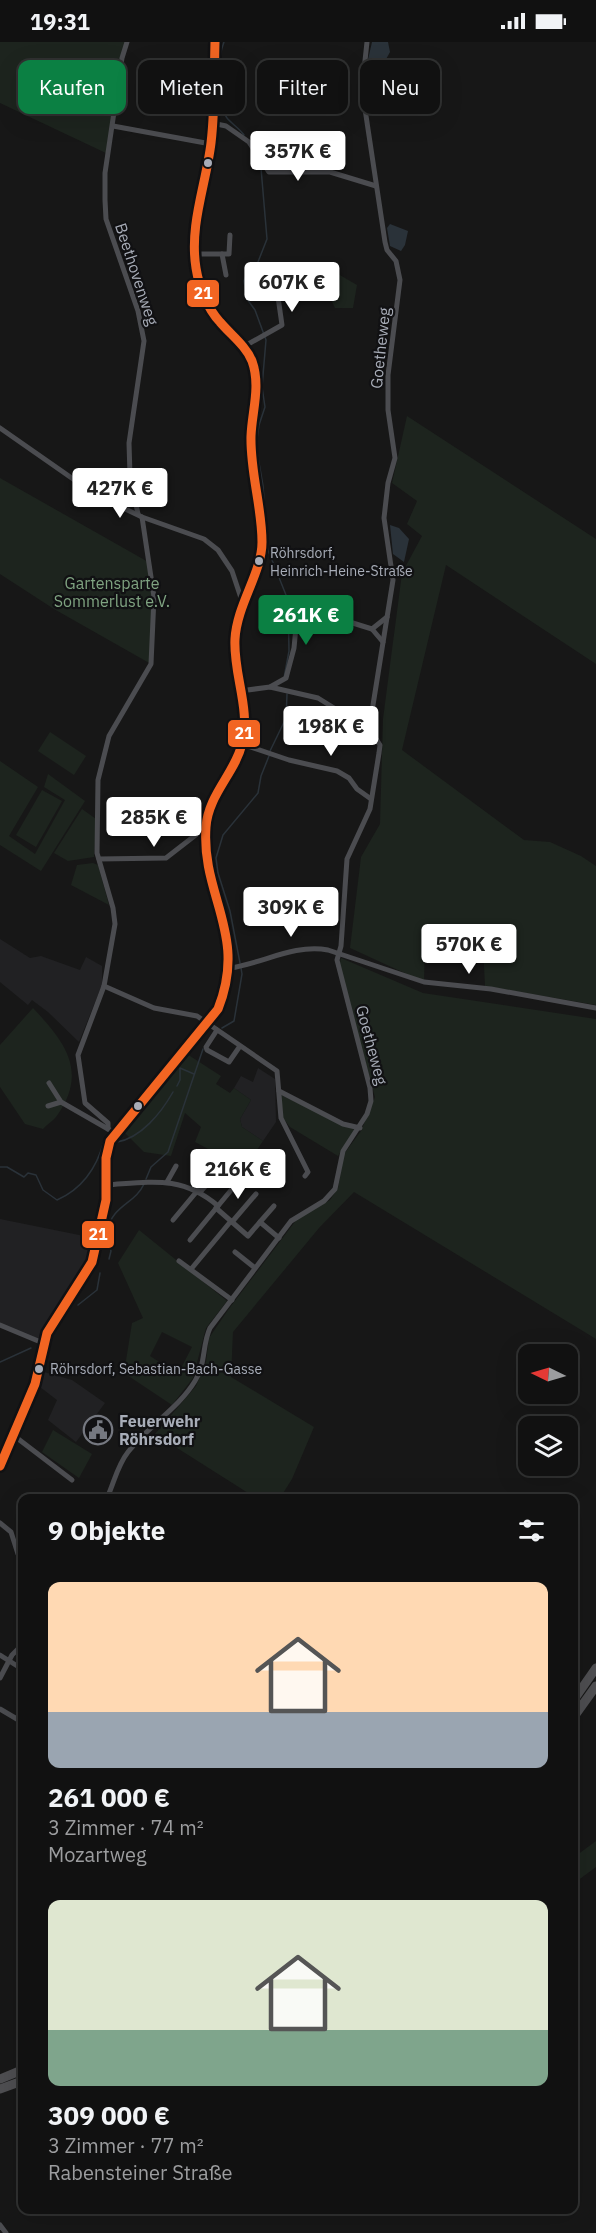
<!DOCTYPE html>
<html lang="de">
<head>
<meta charset="utf-8">
<style>
	:root { --surface:#111; --page:#1a1a1a; --text:#f1f3f6; --muted:#9c9d9f; --line:#303131; --accent:#0b8043 }
	body { margin:0; font-family:"IBM Plex Sans",sans-serif; background:var(--page); color:var(--text); height:100vh; display:flex; flex-direction:column; font-size:22px; white-space:nowrap }
	* { box-sizing:border-box; margin:0 }
	p { font-size:20px; color:var(--muted) }
	.icon { flex:none; width:33px; height:33px; fill:none; stroke:currentColor; stroke-width:2; stroke-linecap:round; stroke-linejoin:round }
	.map { position:relative; flex:1; overflow:hidden }
	.drawer { position:absolute; left:18px; top:1452px; width:560px; height:720px; display:flex; flex-direction:column; background:var(--surface); border-radius:12px; box-shadow:0 6px 24px #0002,0 0 0 2px var(--line) }
	.drawer>* { flex:none }
	.top-card { position:absolute; left:18px; top:18px; width:561px; height:54px; display:flex; gap:12px }
	.needle { width:39px; rotate:275deg }
	.fabs { position:absolute; left:518px; top:1302px; display:grid; gap:12px }
	.fabs a { display:grid; place-items:center; width:60px; height:60px; border-radius:12px; background:var(--surface); box-shadow:0 6px 24px #0002,0 0 0 2px var(--line); font-size:30px }
	.price { position:absolute; translate:-50% -51px; padding:0 14px; border-radius:6px; background:#fff; color:#222; font-size:20px; line-height:39px; filter:drop-shadow(0 2px 3px #0008) }
	.price::after { content:''; position:absolute; left:50%; top:36px; width:18px; height:14px; margin-left:-9px; background:inherit; clip-path:polygon(0 0,100% 0,50% 100%) }
	.price.on { background:var(--accent); color:#fff }
	ul { padding:0; list-style:none }
	li { display:grid; align-content:center; gap:12px; height:318px; padding:0 30px }
	li span { display:grid; place-items:center; height:186px; border-radius:12px; color:#555 }
	li>.icon { margin-inline-start:auto }
	span .icon { width:108px; height:108px; fill:#fffc; stroke-width:1 }
	li b { font-size:26px }
	h2 { display:flex; justify-content:space-between; align-items:center; height:72px; padding:0 30px; font-size:26px }
	.pill { padding:0 21px; border-radius:12px; background:var(--surface); box-shadow:0 6px 24px #0002,0 0 0 2px var(--line); font-size:21px; line-height:54px }
	.pill.on { background:var(--accent); color:#fff }
	.status { display:flex; justify-content:space-between; align-items:center; height:42px; padding:0 30px; background:var(--surface); direction:ltr }
	.status svg { height:16px; fill:currentColor }
	.map>svg:first-child { display:block }
	.built { fill:#212123 }
	.green { fill:#1d241e; fill-rule:evenodd }
	.water { fill:#2a3239 }
	.lines { fill:none; stroke-linecap:round; stroke-linejoin:round }
	.stream { stroke:#2a3239; stroke-width:1.5 }
	.street { stroke:#4b4c50; stroke-width:5 }
	.secondary { stroke:#4a4a4e; stroke-width:8 }
	.highway { stroke:#4e4e51; stroke-width:9 }
	.bus-1-casing { stroke:#111113; stroke-width:14 }
	.bus-1 { stroke:#f26522; stroke-width:9 }
	.bus-dot { fill:#a8adb8; stroke:#111113; stroke-width:2 }
	.labels { text-anchor:middle; dominant-baseline:central; stroke-width:4.5; stroke-linejoin:round; paint-order:stroke }
	.bus-label { font-size:14px; fill:#a8adb8; stroke:#111113; text-anchor:start }
	.street-label { font-size:16px; fill:#a8adb8; stroke:#111113 }
	.park-label { font-size:16px; fill:#7fa381; stroke:#111113 }
	.poi-label { font-size:16px; font-weight:bold; fill:#a8adb8; stroke:#111113; text-anchor:start }
	.line-badge { stroke:#111113; stroke-width:2 }
	.badge-label { font-size:16px; text-anchor:middle; font-weight:bold; fill:#fff }
</style>
</head>
<body>
<div class="status"><b>19:31</b><svg viewBox="0 0 49 12"><path d="M0 12V9h3v3zM5 12V6h3v6zM10 12V3h3v9zM15 12V0h3v12zM26 1h20v11H26zM47 4h2v5h-2z"/></svg></div>
<div class="map">
<svg width="596" height="2191" viewBox="0 0 596 2191">
	<rect width="100%" height="100%" fill="#171717"/>
	<g class="built">
		<path d="M0,897l30,19 11,-2 39,14 6,-13 16,9v19l-23,57 -31,-30 -16,-12 -4,5 -28,-23z"/>
		<path d="M258,1026l17,11 1,43 -13,19 -21,-14 -2,-8 11,-19 -17,-12 7,-12 12,6z"/>
		<path d="M0,1177l94,19 -13,44 -38,61 -43,-18z"/>
		<path d="M44,1330l28,8 33,23 -29,39 -28,-22 9,-20 -17,-13z"/>
	</g>
	<g class="green">
		<path d="M0,0h127l-19,112 -108,-51z"/>
		<path d="M338,232l19,11 -4,23h-18l-3,-6z"/>
		<path d="M407,374l189,123v125l-150,-99 -44,185 122,90 26,2 31,14 15,10v139l-111,-19 -3,-59 -57,15 -1,40 -74,-34 11,-91 19,-33 3,-105 19,-146 20,-37 -15,-12 10,-23 -25,-18z"/>
		<path d="M0,436l150,85 4,34 -3,67 -97,-55 -54,-35z"/>
		<path d="M50,690l36,24 -12,19 -36,-24z"/>
		<path d="M0,719l38,26 -29,49 26,18 30,-54 -21,-13 4,-13 37,27 -44,70 -41,-26z"/>
		<path d="M42,748l20,11 -26,46 -20,-12z"/>
		<path d="M82,767l14,10 -2,38 -26,4 -14,-8z"/>
		<path d="M93,821l5,2 11,40 -38,-20 6,-20z"/>
		<path d="M341,916l82,35 173,26v320l-242,-147 -35,36 -86,104 -2,45 83,50 -22,52 -12,19h-24l-101,-64 41,-48 10,-24 3,-24 19,-28 69,-91 33,-19 8,-12 6,-34 17,-23 14,-34 -36,-131z"/>
		<path d="M33,966c32,34 56,64 23,109 -4,5 -9,7 -13,12l-18,-5 -25,-37v-42z"/>
		<path d="M187,1012l34,22 -5,8 14,9 4,-5 17,12 -11,19 2,8 21,14 -21,31 -15,-13 -32,-17 6,-15 -16,-14 -14,43 -27,-4 -21,-21z"/>
		<path d="M281,1053l74,35 -17,26 -48,-29 -7,-9z"/>
		<path d="M139,1188l88,71 -21,27 -13,50 -21,27 -48,-32 8,-50 11,-5 -25,-55zM162,1290l30,15 -14,27 -28,-18z"/>
		<path d="M53,1388l39,24 -13,24 -37,-26z"/>
		<path d="M596,1799v26l-23,17v-26z"/>
	</g>
	<g class="water">
		<path d="M372,0h16l2,10c-5,9 -10,21 -22,22l-1,-10z"/>
		<path d="M390,182l18,7 -3,14 -4,6 -11,-5 -3,-18z"/>
		<path d="M390,483l9,3 10,11 -5,23 -11,-8z"/>
	</g>
	<g class="lines">
		<g class="stream">
			<path d="M224,0c-7,17 -8,60 3,76 5,6 12,10 17,17"/>
			<path d="M253,111l8,15 6,71 -11,28 -9,6 -3,8 3,18 8,11 11,30 -4,47 3,20 -6,18 -3,21 7,40 5,64 20,50 1,51 -5,27"/>
			<path d="M270,709l16,-33 1,-24"/>
			<path d="M240,921l-10,-52 -12,-38 -2,-15 7,-23 35,-42 3,-17 8,-20"/>
			<path d="M222,986l12,-7 8,-47 -1,-6"/>
			<path d="M177,1044l3,-6v-12l14,6"/>
			<path d="M117,1100c24,-4 44,-29 56,-50"/>
			<path d="M0,1125h7l17,10 4,-4 8,2 7,15 14,10c25,-11 40,-33 47,-59"/>
			<path d="M146,1137l5,-12 17,-15 35,-103"/>
			<path d="M107,1189c6,-27 28,-27 37,-47"/>
			<path d="M106,1194l5,15 -2,8"/>
			<path d="M78,1263l19,-15 3,-17"/>
			<path d="M0,1320l31,-14"/>
		</g>
		<g class="street">
			<path d="M127,0l-5,16 -17,115v27l1,19 32,92 6,30 -15,102 1,32 8,39"/>
			<path d="M212,81l14,3 23,16 20,30h61l46,14"/>
			<path d="M113,84l98,18"/>
			<path d="M194,212h35l1,-19"/>
			<path d="M222,212l4,21"/>
			<path d="M243,305l39,-22 -7,-49"/>
			<path d="M0,386l96,67 46,22 62,22 14,11 14,21 10,30"/>
			<path d="M372,587l11,13"/>
			<path d="M270,645l48,11 53,33"/>
			<path d="M240,649l30,-4 16,-9 8,-30 4,-42 74,23 15,-12"/>
			<path d="M242,702l47,16 48,11 12,7 8,11 14,10"/>
			<path d="M99,817l67,-1 40,-31"/>
			<path d="M230,926c34,-5 63,-24 98,-18l96,32 67,7 105,19"/>
			<path d="M104,944l50,22 43,8 80,55 4,47 27,54 -3,4"/>
			<path d="M217,988l-11,17 1,3 22,12 11,-16"/>
			<path d="M49,1041l12,19 54,31"/>
			<path d="M279,1049l64,33 17,4"/>
			<path d="M48,1064l13,-4"/>
			<path d="M108,1087v-6l-23,-20 -7,-48 26,-69 11,-62 -2,-16 -16,-55 1,-73 11,-44 42,-72 3,-67 -12,-80"/>
			<path d="M167,1140l9,-16"/>
			<path d="M107,1143c44,-3 75,-10 111,21"/>
			<path d="M201,1149l26,-29"/>
			<path d="M216,1166l32,28 12,-14 19,16"/>
			<path d="M173,1178l25,-30"/>
			<path d="M232,1180l24,-28"/>
			<path d="M260,1180l14,-16"/>
			<path d="M190,1198l51,-62"/>
			<path d="M235,1210l20,16"/>
			<path d="M179,1219l53,39"/>
			<path d="M192,1226l39,-47"/>
			<path d="M0,1283l43,18"/>
			<path d="M13,1393l59,45"/>
			<path d="M107,1456c7,-15 10,-32 21,-46 20,-26 50,-43 67,-71 11,-17 7,-36 15,-53l81,-107 33,-20 11,-12 8,-38 24,-37 4,-13 -1,-13 -33,-128 4,-14 6,-87 23,-50 9,-56 1,-8 -9,-14 2,-26 20,-125 -9,-62 4,-35 7,-25 -7,-48v-35l12,-95 -4,-19 -9,-11 -2,-8 -23,-153 5,-47"/>
			<path d="M0,1481l11,9 7,22"/>
			<path d="M0,1613l22,14"/>
			<path d="M0,1636l12,-23 10,-10"/>
			<path d="M0,1667l22,13"/>
			<path d="M0,2183l6,8"/>
		</g>
		<path class="secondary" d="M0,1424l35,-82 12,-51 45,-71 14,-62v-42l4,-17 108,-132c34,-61 -16,-119 -12,-182 2,-32 29,-53 36,-83 10,-35 -10,-67 -7,-105 1,-13 4,-27 8,-39 6,-20 19,-36 19,-57 -1,-33 -9,-64 -11,-96 -2,-30 12,-55 1,-85 -7,-17 -23,-29 -35,-43 -12,-16 -20,-36 -22,-56 -5,-40 11,-80 16,-120 3,-33 3,-67 4,-101"/>
		<g class="highway">
			<path d="M573,1659l23,-33"/>
			<path d="M573,1676l23,-32"/>
			<path d="M0,2037l22,-9"/>
			<path d="M0,2047l22,-8"/>
		</g>
		<g class="bus-1-casing">
			<path id="bus-1" d="M0,1424l35,-82 12,-51 45,-71 14,-62v-42l4,-17 108,-132c30,-75 -17,-113 -12,-182 2,-32 29,-54 36,-83 9,-35 -9,-70 -7,-105 2,-35 27,-66 27,-97 0,-35 -12,-70 -11,-106 1,-25 10,-50 1,-75 -6,-15 -21,-26 -32,-39 -13,-14 -21,-35 -24,-54 -7,-43 10,-83 15,-125 4,-33 3,-67 4,-101"/>
		</g>
		<use href="#bus-1" class="bus-1"/>
	</g>
	<defs>
		<g id="civic-ring" transform="scale(1.5)"><circle r="9.5" fill="#111113" stroke="#757880" stroke-width="1.5"/><path d="M-.6-6.5H3V-4.5H.6V-3L4-1V1h2V6H-6V1h2V-1L-.6-3ZM-1.2 2.5V6h2.4V2.5Z" fill="#757880"/></g>
	</defs>
	<g fill-rule="evenodd">
		<use href="#civic-ring" x="98" y="1388"/>
	</g>
	<g class="bus-dot">
		<circle cx="208" cy="121" r="5"/>
		<circle cx="259" cy="519" r="5"/>
		<circle cx="138" cy="1064" r="5"/>
		<circle cx="39" cy="1327" r="5"/>
	</g>
	<g class="labels">
		<g class="bus-label">
			<text x="270" y="511">Röhrsdorf,<tspan x="270" dy="18">Heinrich-Heine-Straße</tspan></text>
			<text x="50" y="1327">Röhrsdorf, Sebastian-Bach-Gasse</text>
		</g>
		<g class="street-label">
			<text transform="translate(137 232) rotate(72)">Beethovenweg</text>
			<text transform="translate(380 306) rotate(-84)">Goetheweg</text>
			<text transform="translate(372 1003) rotate(75)">Goetheweg</text>
		</g>
		<g class="park-label">
			<text x="112" y="541">Gartensparte<tspan x="112" dy="18">Sommerlust e.V.</tspan></text>
		</g>
		<g class="poi-label">
			<text x="119" y="1379">Feuerwehr<tspan x="119" dy="18">Röhrsdorf</tspan></text>
		</g>
	</g>
	<g class="line-badge">
		<rect x="186" y="237" width="34" height="29" rx="6" fill="#f26522"/>
		<rect x="227" y="677" width="34" height="29" rx="6" fill="#f26522"/>
		<rect x="81" y="1178" width="34" height="29" rx="6" fill="#f26522"/>
	</g>
	<g class="badge-label">
		<text x="203" y="257">21</text>
		<text x="244" y="697">21</text>
		<text x="98" y="1198">21</text>
	</g>
</svg>
<div class="fabs">
<a><svg class="needle" viewBox="-14 -14 28 28"><path d="M0-13l5 13h-10z" fill="#e53935"/><path d="M0 13l5-13h-10z" fill="#9c9d9f"/></svg></a>
<a><svg class="icon" aria-label="layers" viewBox="0 0 24 24"><path d="M12 4l9 5-9 5-9-5zM3 14l9 5 9-5"/></svg></a>
</div>
<b class="price" style="left:298px;top:140px">357K €</b>
<b class="price" style="left:292px;top:271px">607K €</b>
<b class="price" style="left:120px;top:477px">427K €</b>
<b class="price on" style="left:306px;top:604px">261K €</b>
<b class="price" style="left:331px;top:715px">198K €</b>
<b class="price" style="left:154px;top:806px">285K €</b>
<b class="price" style="left:291px;top:896px">309K €</b>
<b class="price" style="left:469px;top:933px">570K €</b>
<b class="price" style="left:238px;top:1158px">216K €</b>
<div class="top-card">
<a class="pill on">Kaufen</a>
<a class="pill">Mieten</a>
<a class="pill">Filter</a>
<a class="pill">Neu</a>
</div>
<section class="drawer">
<h2>9 Objekte<svg class="icon" aria-label="filters" viewBox="0 0 24 24"><path d="M4 7h16M4 17h16"/><circle cx="9" cy="7" r="2"/><circle cx="15" cy="17" r="2"/></svg></h2>
<ul>
<li><span style="background:linear-gradient(#ffd9b3 70%,#9aa5b1 0)"><svg class="icon" aria-label="home" viewBox="0 0 24 24"><path d="M3 11l9-7 9 7M6 9v11h12V9"/></svg></span><div><b>261 000 €</b><p>3 Zimmer · 74 m²</p><p>Mozartweg</p></div></li>
<li><span style="background:linear-gradient(#dfe7d0 70%,#7fa58c 0)"><svg class="icon" aria-label="home" viewBox="0 0 24 24"><path d="M3 11l9-7 9 7M6 9v11h12V9"/></svg></span><div><b>309 000 €</b><p>3 Zimmer · 77 m²</p><p>Rabensteiner Straße</p></div></li>
</ul>
</section>
</div>
</body>
</html>
